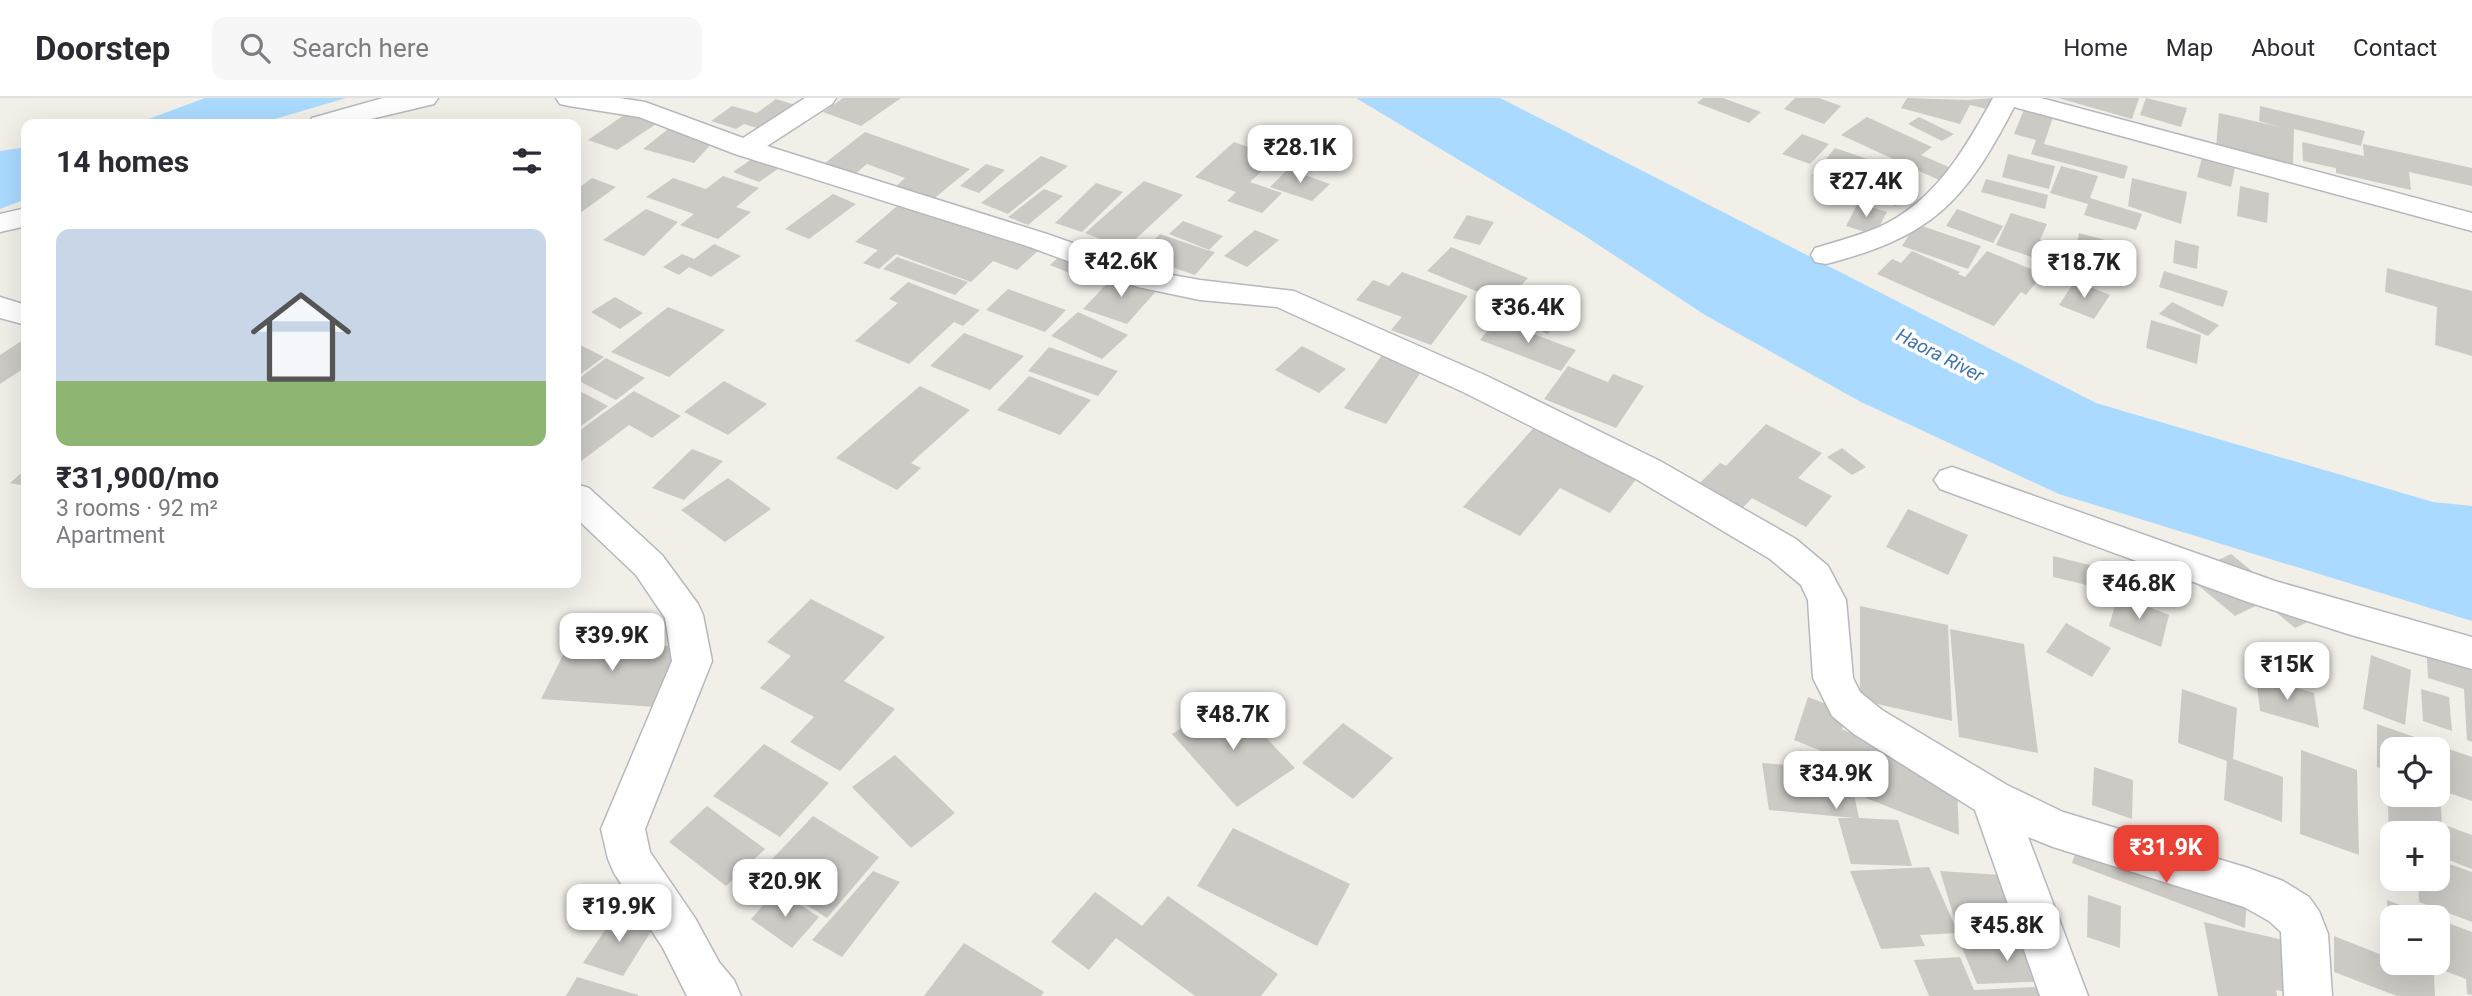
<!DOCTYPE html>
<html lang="en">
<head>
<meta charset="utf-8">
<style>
	:root { --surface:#fff; --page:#f7f7f7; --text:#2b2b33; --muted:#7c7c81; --line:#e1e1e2; --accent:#ea4335 }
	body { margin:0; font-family:Roboto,sans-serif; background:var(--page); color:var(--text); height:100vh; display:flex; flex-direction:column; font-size:26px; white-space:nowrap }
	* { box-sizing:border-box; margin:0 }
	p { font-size:23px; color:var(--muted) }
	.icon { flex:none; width:38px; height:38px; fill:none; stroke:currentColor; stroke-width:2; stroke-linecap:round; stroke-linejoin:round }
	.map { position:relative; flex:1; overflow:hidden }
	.sheet { position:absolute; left:21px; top:21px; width:560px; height:469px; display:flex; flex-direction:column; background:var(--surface); border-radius:14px; box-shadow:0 7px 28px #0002 }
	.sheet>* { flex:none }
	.tools { position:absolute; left:2380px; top:639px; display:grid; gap:14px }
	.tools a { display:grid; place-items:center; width:70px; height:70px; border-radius:14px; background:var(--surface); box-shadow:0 7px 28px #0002; font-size:35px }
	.price { position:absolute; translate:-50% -60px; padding:0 16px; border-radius:14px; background:#fff; color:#222; font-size:23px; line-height:46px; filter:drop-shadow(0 2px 4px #0008) }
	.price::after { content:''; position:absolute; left:50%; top:42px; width:21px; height:16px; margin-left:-10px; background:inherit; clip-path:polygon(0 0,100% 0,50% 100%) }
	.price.selected { background:var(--accent); color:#fff }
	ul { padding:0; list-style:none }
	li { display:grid; align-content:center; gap:14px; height:371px; padding:0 35px }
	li+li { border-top:2px solid var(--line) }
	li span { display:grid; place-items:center; height:217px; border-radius:14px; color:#555 }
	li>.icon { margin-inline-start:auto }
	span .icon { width:126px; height:126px; fill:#fffc; stroke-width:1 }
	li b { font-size:30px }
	h2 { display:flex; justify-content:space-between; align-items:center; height:84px; padding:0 35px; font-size:30px }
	header { display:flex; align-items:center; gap:42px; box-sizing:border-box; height:98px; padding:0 35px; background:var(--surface); border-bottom:2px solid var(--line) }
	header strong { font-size:33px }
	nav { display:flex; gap:38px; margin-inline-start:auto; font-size:24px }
	.search { width:490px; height:63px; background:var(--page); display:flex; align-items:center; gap:18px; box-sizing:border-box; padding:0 24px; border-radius:14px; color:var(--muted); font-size:26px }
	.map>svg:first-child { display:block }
	.water { fill:#aadaff }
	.building { fill:#cccac5 }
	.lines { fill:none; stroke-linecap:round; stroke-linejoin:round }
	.street-casing { stroke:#b5b8bc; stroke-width:3 }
	.street { fill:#fff; fill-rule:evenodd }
	.labels { text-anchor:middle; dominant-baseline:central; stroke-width:7; stroke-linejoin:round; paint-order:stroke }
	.water-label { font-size:19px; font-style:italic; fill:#4174aa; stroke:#fff }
</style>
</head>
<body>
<header>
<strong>Doorstep</strong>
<div class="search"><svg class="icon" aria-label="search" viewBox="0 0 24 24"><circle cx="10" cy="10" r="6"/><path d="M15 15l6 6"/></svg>Search here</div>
<nav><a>Home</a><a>Map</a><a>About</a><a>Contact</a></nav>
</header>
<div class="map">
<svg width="2472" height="898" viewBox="0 0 2472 898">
	<rect width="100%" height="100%" fill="#f1efe8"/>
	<g class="water">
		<path d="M205,0h141l-88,26h-123z"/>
		<path d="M1356,0h144l596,305 337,99 39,4v115l-413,-127 -198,-92 -156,-87 -123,-81z"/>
		<path d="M26,49v52l-26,10v-58z"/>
	</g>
	<g class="building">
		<path d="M843,0h58l-40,28 -38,-14z"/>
		<path d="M1703,0h20l38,14 -12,11 -52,-20z"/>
		<path d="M1795,0h24l22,8 -17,18 -40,-15z"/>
		<path d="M1907,0l60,2 28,-2 -4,12 -21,-5 -10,19 -59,-16z"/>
		<path d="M2058,0h81l-7,21z"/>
		<path d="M2146,0l41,10 -6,19 -41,-12z"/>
		<path d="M776,1l26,8 -32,25 -26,-8 -8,5 -25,-8 21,-15 25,7z"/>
		<path d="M2260,8l105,25 -4,15 -67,-17 -1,36 -77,-18 3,-34 61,14 -21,-6z"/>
		<path d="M2025,9l29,7 -10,30 84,22 -4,13 -93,-25 5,-14 -22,-6z"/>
		<path d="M627,15l29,11 -39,26 -29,-10z"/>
		<path d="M1867,19l65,30 -11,8 37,16 -15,11 -102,-47z"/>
		<path d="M1919,19l35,17 -12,7 -34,-17z"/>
		<path d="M673,27l40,17 -19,21 -51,-14z"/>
		<path d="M865,34l105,37 -39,32 -37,-13 11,-10 -38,-14 -12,10 -30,-11z"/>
		<path d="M1802,36l27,10 -19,20 -28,-10z"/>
		<path d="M1234,44l43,15 -27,25 32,11 -20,20 -35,-12 9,-9 -41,-15z"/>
		<path d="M2302,44l62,14 -1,-12 109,24v18l-63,-14 2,18 -75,-17v-5l-33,-7z"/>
		<path d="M1835,50l83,28 -22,30 -84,-30z"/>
		<path d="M759,56l26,10 -26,18 -26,-10z"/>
		<path d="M2008,56l47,12 -6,23 -47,-12z"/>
		<path d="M2203,56l33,9 -5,24 -34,-10z"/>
		<path d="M1041,58l27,10 -60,48 -27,-11z"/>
		<path d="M986,66l19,6 -26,23 -19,-7z"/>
		<path d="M2061,68l37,10 -8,22 52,16 -6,16 -52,-15 4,-11 -38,-11z"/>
		<path d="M1288,71l42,15 -18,17 -42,-14z"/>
		<path d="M723,78l36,12 -23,19 15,5 -33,27 -38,-14 14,-11 -48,-17 27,-19 33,11z"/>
		<path d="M592,80l24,9 -40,29v-26z"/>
		<path d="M2132,80l55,14 -6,32 -53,-18z"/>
		<path d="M1986,81l62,16 -3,14 -64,-17z"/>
		<path d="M1144,83l39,14 -58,54 -40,-16z"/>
		<path d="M1096,85l27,9 -41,40 -27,-9z"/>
		<path d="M2240,88l29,7 -2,30 -30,-7z"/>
		<path d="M1044,91l19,7 -35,29 -20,-8z"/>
		<path d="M833,96l23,10 -47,35 -24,-10z"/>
		<path d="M903,103l136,49 -22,20 -24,-9 -22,21 -75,-28 -17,15 -16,-6 15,-13 -23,-8z"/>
		<path d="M1858,105l29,9 -12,23 -29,-9z"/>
		<path d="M646,111l32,13 -34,34 -41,-16z"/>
		<path d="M1957,111l46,17 -10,17 -47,-17z"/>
		<path d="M2011,115l36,11 -7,16 26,9 -7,17 -63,-21z"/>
		<path d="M1467,117l27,7 -14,23 -27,-7z"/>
		<path d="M1183,123l40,15 -14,14 -40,-16z"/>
		<path d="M1916,126l65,22 -13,23 -66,-23z"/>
		<path d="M1255,132l24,10 -32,27 -23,-11z"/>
		<path d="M2079,135l37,10 -4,20 -37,-10z"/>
		<path d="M1160,136l47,16 8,2 -20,23 -56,-19z"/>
		<path d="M2175,142l24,6 -2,23 -24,-6z"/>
		<path d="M714,146l27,12 -30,21 -22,-10 -10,8 -16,-8 19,-13 12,5z"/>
		<path d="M1451,149l77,31 -23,25 -78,-32z"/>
		<path d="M1912,153l48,21 -2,2 7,3 22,-26 56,23 -17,21 -5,-3 -27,34 -117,-52 15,-15 9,4z"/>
		<path d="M1063,155l43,17 -13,13 -43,-18z"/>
		<path d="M897,159l71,25 -13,13 -72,-26z"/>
		<path d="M2387,170l85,23v65l-37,-11 2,-38 -52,-15z"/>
		<path d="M2164,173l64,20 -5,16 -64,-20z"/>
		<path d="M1402,174l66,24 -37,49 -40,-15 11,-13 -46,-17 17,-20 16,6z"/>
		<path d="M1115,177l43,14 -31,35 -44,-15z"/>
		<path d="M2075,183l35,14 -16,24 -35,-14z"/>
		<path d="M908,184l72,28 -17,16 -9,-4 -45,42 -54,-23 43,-38 -9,-4z"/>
		<path d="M1008,191l58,21 -21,22 -59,-22z"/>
		<path d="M1550,191l20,12 -16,11 -19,-12z"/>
		<path d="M615,199l28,16 -23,16 -29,-17z"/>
		<path d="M1511,204l47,18 -10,14 -48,-18z"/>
		<path d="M2172,204l47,23 -11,11 -49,-22z"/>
		<path d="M668,209l57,23 -56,47 -58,-25z"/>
		<path d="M1078,214l50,23 -26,24 -51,-23z"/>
		<path d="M1496,222l80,30 -15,21 -81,-31z"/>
		<path d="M2151,222l50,15 -4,29 -51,-16z"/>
		<path d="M964,235l60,23 -34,34 -60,-24z"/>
		<path d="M26,240v29l-26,17v-29z"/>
		<path d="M576,245l28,14 -26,19 -2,-2z"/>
		<path d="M1302,248l44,23 -27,24 -44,-23z"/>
		<path d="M1049,249l69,24 -20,25 -70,-25z"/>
		<path d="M1382,257l41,14 -37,55 -42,-16z"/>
		<path d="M606,260l39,20 -29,22 -39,-20z"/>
		<path d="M1568,268l40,16 5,-8 31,12 -28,42 -72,-29z"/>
		<path d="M1029,278l62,24 -31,35 -63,-25z"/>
		<path d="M724,283l43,23 -39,31 -44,-23z"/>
		<path d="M920,288l50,24 -59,53 10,5 -24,22 -61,-32z"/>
		<path d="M576,291l32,17 -32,24z"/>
		<path d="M634,293l47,25 -29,22 -23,-13 -49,37 -4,-3v-26z"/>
		<path d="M1538,325l103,50 -31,40 -50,-25 -40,48 -57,-29z"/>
		<path d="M1766,326l56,29 -24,25 34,18 -26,31 -54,-29 -12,13 -44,-24 24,-24 6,3z"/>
		<path d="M1842,350l24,19 -14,8 -25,-18z"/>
		<path d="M692,351l31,12 -39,39 -32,-12z"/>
		<path d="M26,371v17l-16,-3z"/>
		<path d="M728,380l43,31 -46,33 -44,-32z"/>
		<path d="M1908,411l60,26 -20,40 -62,-28z"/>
		<path d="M2231,456l81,66 -17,8 -31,-26 -29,14 -49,-41z"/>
		<path d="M2053,458l57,14 2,21 -59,-14z"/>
		<path d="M2118,497l51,20 -8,32 -52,-21z"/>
		<path d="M811,501l74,38 -41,44 51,28 -55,62 -50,-29 24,-25 -54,-29 31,-32 -24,-14z"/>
		<path d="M1860,508l88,19 4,96 -92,-21z"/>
		<path d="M2066,525l45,25 -19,29 -46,-25z"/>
		<path d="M1950,531l74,15 14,109 -79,-16z"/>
		<path d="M571,541l110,8 -25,60 -115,-8z"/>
		<path d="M2426,546l46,15v83l-5,-2 -3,-51 -36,-11z"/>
		<path d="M2371,557l40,15 -6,55 -42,-16z"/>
		<path d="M2256,578l58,17 5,35 -59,-17z"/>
		<path d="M2182,591l55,19 -4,51 50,18 -1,45 -58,-22 3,-39 -49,-18z"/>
		<path d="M2421,591l28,8 3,34 -29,-10z"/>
		<path d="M1808,599l39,15 -5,17 115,56 2,50 -103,-41 8,-26 -70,-28z"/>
		<path d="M1228,600l67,70 -58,39 -65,-73z"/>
		<path d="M1343,625l50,35 -40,41 -51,-36z"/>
		<path d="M2377,626l95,33v44l-34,-12v-40h-46v24l-15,-6z"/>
		<path d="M764,646l65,39 -49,54 -67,-41z"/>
		<path d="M2301,652l56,20 2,85 -59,-21z"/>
		<path d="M895,657l60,58 -44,35 -59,-61z"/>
		<path d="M1762,665l87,7 10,48 39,2 14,46 -61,-2 -13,-46h16l-85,-8z"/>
		<path d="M2094,669l39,13 -1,39 -40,-14z"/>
		<path d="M2387,677l5,1v18l48,-1 2,31 30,11v34l-34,-13v-23h-46v6l-3,-1z"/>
		<path d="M707,708l58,43 -39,37 -57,-44z"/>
		<path d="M813,718l66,41 -52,61 -69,-44z"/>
		<path d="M1233,730l117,56 -33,62 -120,-60z"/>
		<path d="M2078,746l169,54 -2,30 -173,-65z"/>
		<path d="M2438,762l34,12v50l-53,-20 -1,-24h20z"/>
		<path d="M1929,769l29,66 -38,2 5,11 -44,3 -31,-78z"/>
		<path d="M873,773l27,11 -58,75 -30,-17z"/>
		<path d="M1940,773l77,5 19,55 -79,-4z"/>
		<path d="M777,792l42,27 -27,31 -41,-29z"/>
		<path d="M1095,794l47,34 26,-30 110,78 -17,22h-66l-79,-58 -27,32 -38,-28z"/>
		<path d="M2088,797l33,11 -1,42 -33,-11z"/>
		<path d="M2387,802l45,17h-40v33l-4,-2z"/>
		<path d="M617,814l38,13 -32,51 -40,-13z"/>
		<path d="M2438,821l34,13v63l-5,-1 -1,-15 -42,-16 14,-1z"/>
		<path d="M2204,824l89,20 6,53 -23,-5 1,6h-59z"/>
		<path d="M2334,838l58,23v3h10l32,13 1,21h-38l-63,-24z"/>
		<path d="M2037,844l17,39 -77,3 -16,-39z"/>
		<path d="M964,845l80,49 -3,4h-117z"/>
		<path d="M1960,859l14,33 79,-4 5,10h-129l-15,-36z"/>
		<path d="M577,879l61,18v1h-72z"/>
	</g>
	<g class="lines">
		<g class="street-casing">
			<g id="street">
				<path d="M383,0h55l-4,6 -84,20h-41l3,-6z"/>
				<path d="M556,0h63l26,4 98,36 62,-40h31l-4,6 -65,42 280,88 108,38 45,8 94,11 193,85 173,85 136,78 32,27 18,34 7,78 7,14 22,18 125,75 56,27 185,56 35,13 26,16 10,14 9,23 4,62h-48l-3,-64 -12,-11 -25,-14 -191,-60 -25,-10 60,159h-48l-65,-186 -121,-76 -22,-18 -19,-38 -5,-78 -7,-15 -31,-26 -134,-80 -173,-87 -186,-85 -77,-7 -62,-13 -111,-41 -292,-92 -96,-37 -70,-11 -9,-2z"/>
				<path d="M1993,0h48l431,115v18l-458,-124c-49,95 -82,130 -188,157l-11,-2 -4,-7 4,-7c21,-6 42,-12 62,-20 57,-25 87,-77 116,-130z"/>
				<path d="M26,110v18l-26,6v-18z"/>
				<path d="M0,199l26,8v20l-26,-7z"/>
				<path d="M1952,369l323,114 197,56v32l-121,-34 -103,-33 -308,-113 -6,-9 6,-9z"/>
				<path d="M576,386l13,4 73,67 36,49 5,11 9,46 -67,168 5,23 45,66 24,44 15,18 7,16h-54l-24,-48 -49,-75 -6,-14 -7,-30 71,-168 -7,-43 -29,-43 -60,-57z"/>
			</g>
		</g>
		<use href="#street" class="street"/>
	</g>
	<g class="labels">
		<g class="water-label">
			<text transform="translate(1940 257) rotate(27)">Haora River</text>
		</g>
	</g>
</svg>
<div class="tools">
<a><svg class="icon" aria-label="locate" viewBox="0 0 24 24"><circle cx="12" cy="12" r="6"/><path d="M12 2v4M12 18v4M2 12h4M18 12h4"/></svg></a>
<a>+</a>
<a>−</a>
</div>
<b class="price" style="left:1300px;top:87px">₹28.1K</b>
<b class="price" style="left:1866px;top:121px">₹27.4K</b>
<b class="price" style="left:1121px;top:201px">₹42.6K</b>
<b class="price" style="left:2084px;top:202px">₹18.7K</b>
<b class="price" style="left:1528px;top:247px">₹36.4K</b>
<b class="price" style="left:2139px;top:523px">₹46.8K</b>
<b class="price" style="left:612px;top:575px">₹39.9K</b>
<b class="price" style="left:2287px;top:604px">₹15K</b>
<b class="price" style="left:1233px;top:654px">₹48.7K</b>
<b class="price" style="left:1836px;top:713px">₹34.9K</b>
<b class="price selected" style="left:2166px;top:787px">₹31.9K</b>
<b class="price" style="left:785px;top:821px">₹20.9K</b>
<b class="price" style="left:619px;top:846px">₹19.9K</b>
<b class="price" style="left:2007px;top:865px">₹45.8K</b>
<section class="sheet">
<h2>14 homes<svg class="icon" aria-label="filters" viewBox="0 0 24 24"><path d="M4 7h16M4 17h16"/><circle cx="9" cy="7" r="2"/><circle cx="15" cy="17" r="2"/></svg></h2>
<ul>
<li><span style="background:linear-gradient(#c9d6e8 70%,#8fb573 0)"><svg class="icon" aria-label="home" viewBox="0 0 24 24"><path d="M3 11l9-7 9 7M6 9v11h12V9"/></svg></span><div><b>₹31,900/mo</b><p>3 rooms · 92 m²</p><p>Apartment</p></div></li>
</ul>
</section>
</div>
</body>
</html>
